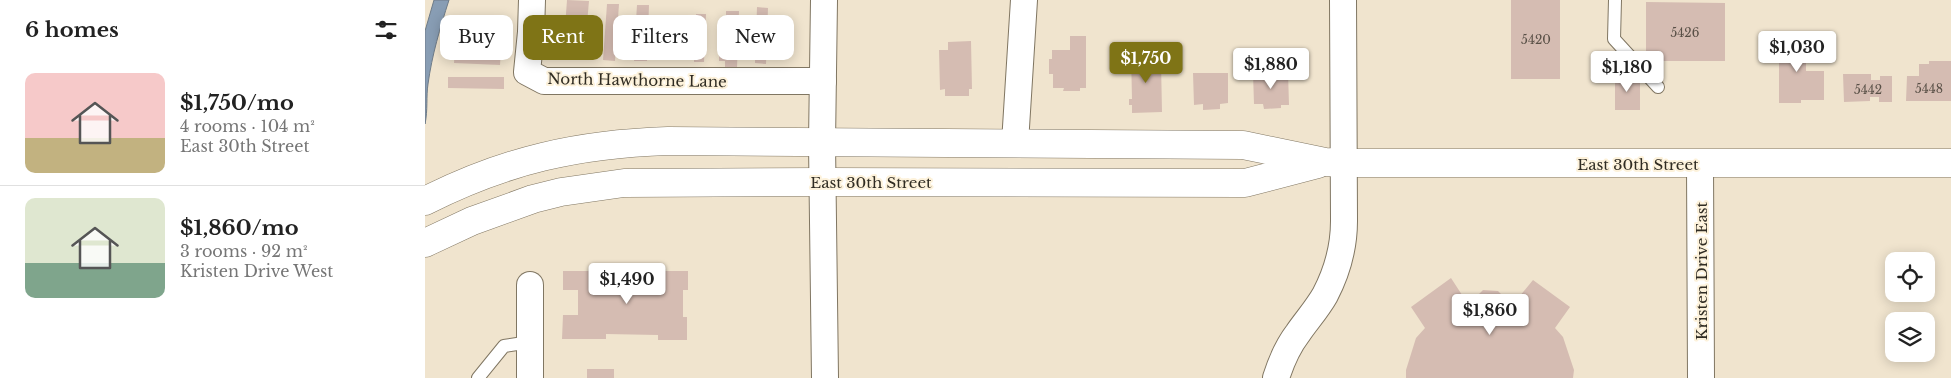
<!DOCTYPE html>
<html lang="en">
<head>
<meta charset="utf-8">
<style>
	:root { --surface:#fff; --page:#f2f2f2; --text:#222; --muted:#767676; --line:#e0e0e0; --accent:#7f7416 }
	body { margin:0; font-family:"Libre Baskerville",serif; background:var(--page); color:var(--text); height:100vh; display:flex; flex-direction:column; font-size:19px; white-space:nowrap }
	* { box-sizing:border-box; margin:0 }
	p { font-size:16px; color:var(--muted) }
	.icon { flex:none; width:28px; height:28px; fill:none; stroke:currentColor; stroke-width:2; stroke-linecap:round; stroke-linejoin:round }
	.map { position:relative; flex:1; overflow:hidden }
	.sheet { display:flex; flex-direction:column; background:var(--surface); width:425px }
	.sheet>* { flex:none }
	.guide { position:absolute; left:15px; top:15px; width:475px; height:45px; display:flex; gap:10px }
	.buttons { position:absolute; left:1460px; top:252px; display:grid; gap:10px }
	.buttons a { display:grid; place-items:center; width:50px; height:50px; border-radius:10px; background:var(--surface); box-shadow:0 2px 12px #0003; font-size:25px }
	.price { position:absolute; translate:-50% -42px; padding:0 11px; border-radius:5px; background:#fff; color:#222; font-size:16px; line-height:32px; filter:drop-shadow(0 1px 2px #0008) }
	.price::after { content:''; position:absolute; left:50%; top:30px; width:15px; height:11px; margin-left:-8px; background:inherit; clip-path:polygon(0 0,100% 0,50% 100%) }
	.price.selected { background:var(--accent); color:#fff }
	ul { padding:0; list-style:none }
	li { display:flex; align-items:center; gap:15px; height:125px; padding:0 25px }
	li+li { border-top:1px solid var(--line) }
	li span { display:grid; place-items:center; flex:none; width:140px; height:100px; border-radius:10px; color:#555 }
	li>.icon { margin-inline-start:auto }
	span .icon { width:60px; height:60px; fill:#fffc; stroke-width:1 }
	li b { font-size:21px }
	h2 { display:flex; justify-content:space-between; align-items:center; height:60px; padding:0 25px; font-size:21px }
	.tag { padding:0 18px; border-radius:10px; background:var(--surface); box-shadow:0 2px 12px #0003; font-size:18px; line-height:45px }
	.tag.selected { background:var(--accent); color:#fff }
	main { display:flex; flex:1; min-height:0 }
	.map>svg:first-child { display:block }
	.water { fill:#889db4; stroke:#6e7b88 }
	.building { fill:#d5bcb2 }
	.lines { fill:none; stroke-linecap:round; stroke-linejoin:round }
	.lane-casing { stroke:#807662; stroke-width:14 }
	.street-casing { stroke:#807662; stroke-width:28 }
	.secondary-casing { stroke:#807662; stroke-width:29 }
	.lane { stroke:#fff; stroke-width:12 }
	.street { stroke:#fff; stroke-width:26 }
	.secondary { stroke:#fff; stroke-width:28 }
	.labels { text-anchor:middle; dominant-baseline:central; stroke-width:4; stroke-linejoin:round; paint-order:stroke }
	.number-label { font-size:12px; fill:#595047 }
	.street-label { font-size:15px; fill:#302c23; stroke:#fdf2db }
</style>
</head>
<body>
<main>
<section class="sheet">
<h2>6 homes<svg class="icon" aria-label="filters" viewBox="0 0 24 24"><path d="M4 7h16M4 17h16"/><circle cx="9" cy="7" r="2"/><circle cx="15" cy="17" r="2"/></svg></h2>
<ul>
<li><span style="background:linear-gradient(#f6c9c9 65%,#c2b280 0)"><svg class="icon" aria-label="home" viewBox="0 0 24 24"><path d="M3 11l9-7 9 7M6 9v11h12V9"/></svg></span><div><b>$1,750/mo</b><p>4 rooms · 104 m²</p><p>East 30th Street</p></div></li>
<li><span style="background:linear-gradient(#dfe7d0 65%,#7fa58c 0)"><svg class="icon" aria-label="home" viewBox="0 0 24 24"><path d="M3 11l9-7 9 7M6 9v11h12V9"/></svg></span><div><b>$1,860/mo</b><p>3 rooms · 92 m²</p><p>Kristen Drive West</p></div></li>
</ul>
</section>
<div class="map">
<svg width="1526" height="378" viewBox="0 0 1526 378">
	<rect width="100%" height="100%" fill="#f0e4ce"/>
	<path class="water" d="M9,0h15c-9,28 -17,55 -21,84 -2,13 0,26 -3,40v-93z"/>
	<g class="building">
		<path d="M142,0l22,1 -5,56 -21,-2z"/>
		<rect x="1086" y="0" width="49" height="79"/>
		<path d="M1221,2l79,1v58h-79z"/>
		<path d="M182,4h12l-4,57 -12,-1z"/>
		<path d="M212,5h12l-2,56h-13l1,-9h-6l-1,-16h7z"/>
		<path d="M332,7l11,1 -2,56 -11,-1v-4l-11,-1 1,-22h11z"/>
		<path d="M301,11h13l-2,57h-12v-7h-6v-20l7,1z"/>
		<path d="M271,14h10l-2,48h-10v-7h-6l1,-14h6z"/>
		<path d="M645,36h16v52h-6v3h-17l1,-3h-11v-14h-4v-15h3v-9h18z"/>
		<path d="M1354,36h27v35h18v29h-23v3h-22z"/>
		<path d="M546,41l1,48h-3v7h-24v-7l-5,1 -1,-40h9v-8z"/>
		<path d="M30,47l46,3 -1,15 -46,-2z"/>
		<path d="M728,53v9h8l1,50 -30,1v-8h-3v-6h3l-1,-45z"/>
		<path d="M1504,61h22v40h-45l1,-25h12v-12h10z"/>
		<path d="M863,72l1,33h-8v3l-17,1 -1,-5h-9l-1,-31z"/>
		<path d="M768,73h35v30l-8,1v5l-17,1v-6l-9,1z"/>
		<path d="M1418,74h28v6h9v-4h12v26h-13v-5h-9v4l-26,1z"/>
		<path d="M1192,75h21v8l2,-1v28h-25v-28h2z"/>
		<path d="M23,77h56v12l-56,-1z"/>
		<path d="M138,271h48v5h47v-5h30v19h-5v27h4v23h-29v-5l-52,-1v5h-44l1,-24h15v-25h-15z"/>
		<path d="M1026,278l13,20 12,-1 7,-7 15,1 6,6h15l14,-17 37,27 -15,21 8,9 11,33 -1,8h-167v-8l10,-32 9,-10 -14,-21z"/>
		<rect x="162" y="369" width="27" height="9"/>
	</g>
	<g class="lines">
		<g class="lane-casing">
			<g id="lane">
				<path d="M1190,0l-1,39 44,48"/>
				<path d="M53,378l26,-32 26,-4"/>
			</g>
		</g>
		<g class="street-casing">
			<g id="street">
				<path d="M107,0l-1,32 -4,40 17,9h279"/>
				<path d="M399,0l-2,143 3,235"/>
				<path d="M590,143l9,-143"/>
				<path d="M1275,164l1,214"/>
				<path d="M105,285v93"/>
				<path d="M851,378c5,-16 12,-32 22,-45 9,-13 19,-24 27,-38 12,-23 19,-48 19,-74l-1,-221"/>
			</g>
		</g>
		<g class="secondary-casing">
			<g id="secondary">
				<path d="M0,201c81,-41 153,-57 243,-60l575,4 82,17 20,1h606"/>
				<path d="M0,243l47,-22 61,-22 28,-7 63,-9 199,-1 422,1 73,-19"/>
			</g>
		</g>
		<use href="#lane" class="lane"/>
		<use href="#street" class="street"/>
		<use href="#secondary" class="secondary"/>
	</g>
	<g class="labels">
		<g class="number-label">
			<text x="1260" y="32">5426</text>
			<text x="1111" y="39">5420</text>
			<text x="1504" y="88">5448</text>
			<text x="1443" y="89">5442</text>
		</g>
		<g class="street-label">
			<text transform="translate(212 80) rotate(1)">North Hawthorne Lane</text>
			<text x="1213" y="164">East 30th Street</text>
			<text x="446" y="182">East 30th Street</text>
			<text transform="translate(1276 271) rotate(-90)">Kristen Drive East</text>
		</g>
	</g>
</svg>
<div class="buttons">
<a><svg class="icon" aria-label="locate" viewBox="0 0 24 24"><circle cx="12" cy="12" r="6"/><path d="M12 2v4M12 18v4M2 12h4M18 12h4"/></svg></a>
<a><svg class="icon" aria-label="layers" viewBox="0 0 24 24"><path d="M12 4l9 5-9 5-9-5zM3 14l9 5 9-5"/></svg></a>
</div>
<b class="price" style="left:1372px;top:73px">$1,030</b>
<b class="price selected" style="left:721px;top:84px">$1,750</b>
<b class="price" style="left:846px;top:90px">$1,880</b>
<b class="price" style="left:1202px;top:93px">$1,180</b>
<b class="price" style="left:202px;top:305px">$1,490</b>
<b class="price" style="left:1065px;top:336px">$1,860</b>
<div class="guide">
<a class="tag">Buy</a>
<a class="tag selected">Rent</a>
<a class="tag">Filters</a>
<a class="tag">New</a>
</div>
</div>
</main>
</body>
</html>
